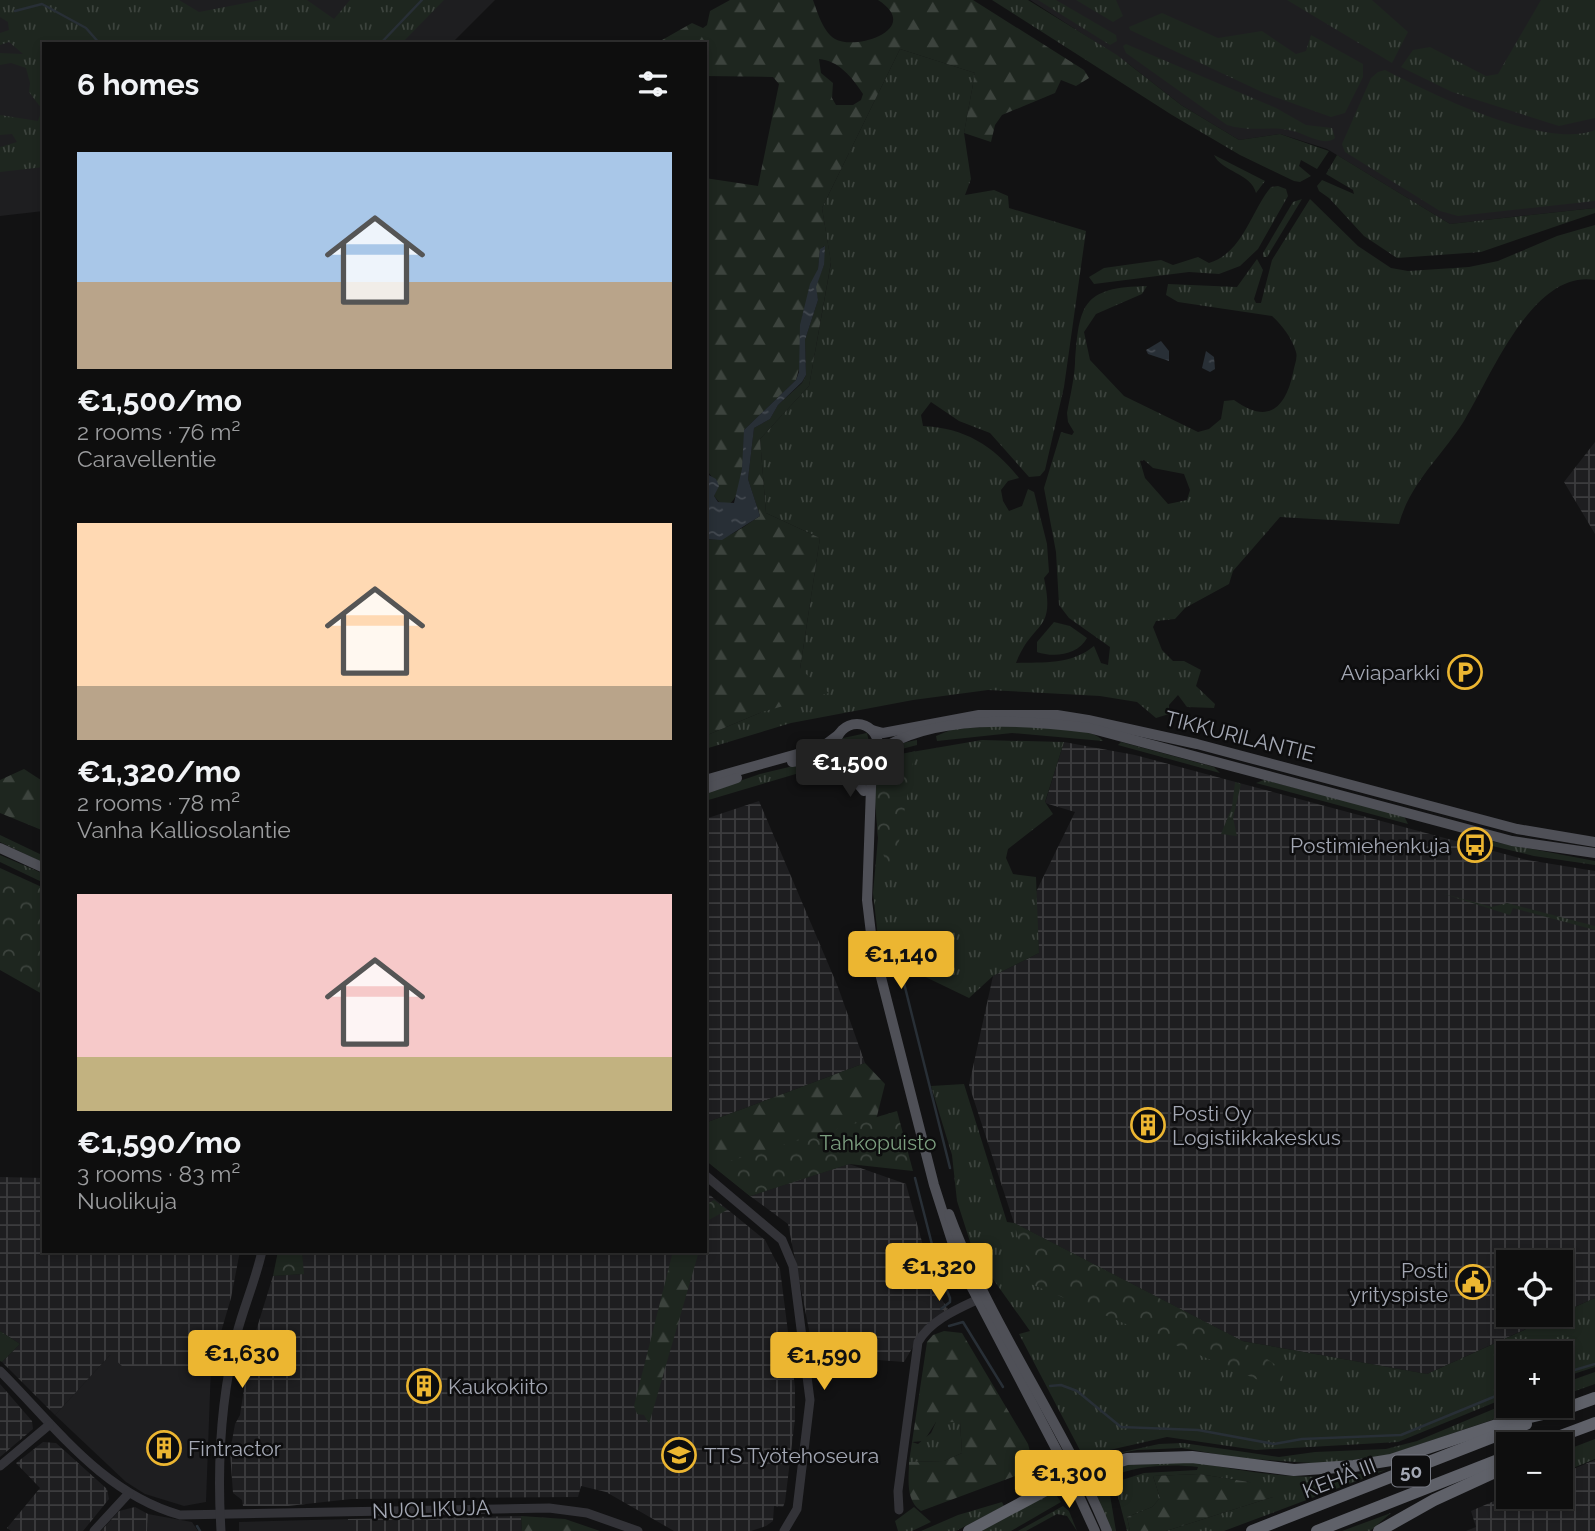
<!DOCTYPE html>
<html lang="en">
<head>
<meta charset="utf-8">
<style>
	:root { --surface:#0e0e0e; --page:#171717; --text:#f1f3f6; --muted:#9b9c9e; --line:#2e2e2e; --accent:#ecb631 }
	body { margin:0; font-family:Raleway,sans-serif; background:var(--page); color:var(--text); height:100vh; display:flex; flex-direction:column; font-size:26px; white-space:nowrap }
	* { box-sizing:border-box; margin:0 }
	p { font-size:23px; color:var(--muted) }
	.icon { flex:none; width:38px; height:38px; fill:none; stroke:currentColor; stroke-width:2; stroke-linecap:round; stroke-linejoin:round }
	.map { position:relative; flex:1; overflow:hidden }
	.panel { position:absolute; left:42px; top:42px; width:665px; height:1211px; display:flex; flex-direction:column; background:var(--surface); border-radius:0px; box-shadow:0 4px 10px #0003,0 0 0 2px var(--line) }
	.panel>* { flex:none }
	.fabs { position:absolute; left:1496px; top:1250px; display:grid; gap:14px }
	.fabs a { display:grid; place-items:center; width:77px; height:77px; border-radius:0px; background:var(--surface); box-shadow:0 4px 10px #0003,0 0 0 2px var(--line); font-size:35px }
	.price { position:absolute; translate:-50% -60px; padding:0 16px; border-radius:7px; background:var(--accent); color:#111; font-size:23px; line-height:46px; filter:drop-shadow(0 2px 4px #0008) }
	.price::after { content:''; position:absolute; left:50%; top:42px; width:21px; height:16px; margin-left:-10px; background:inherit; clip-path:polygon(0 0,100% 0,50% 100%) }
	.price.on { background:#222; color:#fff }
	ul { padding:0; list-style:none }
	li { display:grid; align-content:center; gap:14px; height:371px; padding:0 35px }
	li span { display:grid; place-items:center; height:217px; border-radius:0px; color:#555 }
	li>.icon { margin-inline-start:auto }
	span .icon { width:126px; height:126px; fill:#fffc; stroke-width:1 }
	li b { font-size:30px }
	h2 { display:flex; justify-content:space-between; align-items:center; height:84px; padding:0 35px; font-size:30px }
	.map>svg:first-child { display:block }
	.built { fill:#1e1e20 }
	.industrial { fill:url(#industrial-grid) }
	.grass { fill:url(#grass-tufts); fill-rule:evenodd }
	.forest { fill:url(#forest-firs); fill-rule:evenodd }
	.park { fill:url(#park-crowns) }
	.water { fill:url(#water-ripples) }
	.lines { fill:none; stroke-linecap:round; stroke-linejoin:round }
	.stream { stroke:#282f36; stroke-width:2.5 }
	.minor { stroke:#333338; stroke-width:9 }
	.major { stroke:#4f5057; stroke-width:10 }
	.highway { stroke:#5f6169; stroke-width:12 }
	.labels { text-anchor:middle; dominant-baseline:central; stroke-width:5; stroke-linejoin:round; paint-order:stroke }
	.shield { fill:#0d0d0e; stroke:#767982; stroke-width:2 }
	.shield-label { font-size:19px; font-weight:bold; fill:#a3a7b3 }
	.poi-label { font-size:21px; fill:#a3a7b3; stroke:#0d0d0e; text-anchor:start }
	.street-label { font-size:21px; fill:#a3a7b3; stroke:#0d0d0e }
	.park-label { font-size:21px; fill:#7b9e7f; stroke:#0d0d0e }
</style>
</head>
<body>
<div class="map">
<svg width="1595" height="1531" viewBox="0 0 1595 1531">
	<defs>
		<pattern id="industrial-grid" width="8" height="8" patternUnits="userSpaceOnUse" patternTransform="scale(1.75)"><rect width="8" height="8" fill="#1e1e20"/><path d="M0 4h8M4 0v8" fill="none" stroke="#3c3c3e"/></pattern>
		<pattern id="grass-tufts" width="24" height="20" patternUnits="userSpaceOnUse" patternTransform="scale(1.75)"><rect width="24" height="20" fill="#1e261f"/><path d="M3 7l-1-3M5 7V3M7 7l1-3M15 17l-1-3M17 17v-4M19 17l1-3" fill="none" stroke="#3c433d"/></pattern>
		<pattern id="forest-firs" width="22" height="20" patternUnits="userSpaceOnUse" patternTransform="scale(1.75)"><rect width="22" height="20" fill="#1e261f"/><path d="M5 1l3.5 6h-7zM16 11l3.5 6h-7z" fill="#3c433d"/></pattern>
		<pattern id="park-crowns" width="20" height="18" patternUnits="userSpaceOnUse" patternTransform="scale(1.75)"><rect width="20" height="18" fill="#1e261f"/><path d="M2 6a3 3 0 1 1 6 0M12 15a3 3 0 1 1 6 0" fill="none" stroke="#3c433d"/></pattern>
		<pattern id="water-ripples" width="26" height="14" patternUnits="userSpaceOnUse" patternTransform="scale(1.75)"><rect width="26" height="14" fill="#282f36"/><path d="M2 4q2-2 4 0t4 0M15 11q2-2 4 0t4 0" fill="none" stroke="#444a51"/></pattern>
	</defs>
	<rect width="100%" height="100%" fill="#121213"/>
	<g class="built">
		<path d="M0,0h495l-44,44h-407v167l-44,5z"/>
		<path d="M1030,0h565v208l-145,16 -123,-75 -47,-15 -41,6 -58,-35 -55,-43z"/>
		<path d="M110,1355l101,11 -5,136 -22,4 -39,-12 -19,-12 -71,-67z"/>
		<path d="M148,1514l44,8 6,9h-51z"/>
		<path d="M348,1519v12h-109v-9z"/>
	</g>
	<g class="industrial">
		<path d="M1595,442v92l-31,-52z"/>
		<path d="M1064,742l71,13 392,105 68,11v427l-34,15v-51h-53v52h51l-132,60 -185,-33 -228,-118 -45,-138 24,-109 46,-23 -4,-59 40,-82 -30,-9z"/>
		<path d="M759,801l79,186 27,76 -160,60v-304z"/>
		<path d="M849,1164l57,20 29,105 13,20 -22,16 -22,37 -90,-7 -26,-131 -38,-28z"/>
		<path d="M0,1177l44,1v73h196l-9,47 -20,68h-89l-12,-11 -55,60 -53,-53 18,-18 -20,-13z"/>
		<path d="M705,1191l60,49 15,29 15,118v32l-10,83 -2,5 -9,-1 -1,15 -7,5 -15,5h-77l-68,-39 -25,-6 -3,11 -227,2 -63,7h-45l-1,-6 -9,-7 -3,-41 5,-28 5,-9 10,-65 23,-74 30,-2 -1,-23h403z"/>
		<path d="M0,1384l32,37 1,8 -33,28z"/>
		<path d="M43,1442l13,1 51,46 2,10 -26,32h-72l-4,-3 33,-40 -24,-25z"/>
		<path d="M1595,1460v71h-129l10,-4 -5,-16 37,-16 53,1v-22z"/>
		<path d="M135,1507l13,7 -1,17h-46l18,-20z"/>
		<path d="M521,1516l1,15h-174v-12z"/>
	</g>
	<g class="grass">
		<path d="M0,0h179l20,12 62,-12h46l27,19 16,-19h94l-43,44h-357v123l-44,5v-25l17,-5 -5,-8 -12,1v-20l38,6 4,-12 -13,-17 1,-9 -4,-15 -15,-5 -11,2v-12l23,1 -14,-12 -9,3v-12l9,-3 -1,-8 -8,-5z"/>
		<path d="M992,0h36l89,55 64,50 58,35 41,-6 49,17 -12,18 -16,-9 -2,6 12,10 -11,6 -6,-1 -54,-26 -68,-40z"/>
		<path d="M1038,0h18l60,35 1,6 -7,4z"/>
		<path d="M1076,0h40l7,16 -10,6z"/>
		<path d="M1287,0h85l36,32 -16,31z"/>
		<path d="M1541,0h54v118l-36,8 -107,-34 -51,-25 12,-17 17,-3 56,29 12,-2z"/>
		<path d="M1162,13l56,25 44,-7 34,23 10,-3 5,-16 52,29v13l-18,36 -14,4 -67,-24 -134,-63 -1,-3z"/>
		<path d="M1126,44l150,64 30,17 26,3 3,10c-11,9 -29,-4 -42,-7 -23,-6 -40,2 -66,-6l-101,-72 -3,-7z"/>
		<path d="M900,49l75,24 -11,60 7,46 -6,16 29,-5 14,6 1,12 77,23 -22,156 -19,83 -5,6 -11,1 -39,-44 -31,-12 -28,-19 -10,13 2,11c42,2 71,20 96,52l-11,3 -7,9 2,11 6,10 13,-5 6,-17 6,3 13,52 2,28 -5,6c12,56 -11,41 -28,85 28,-1 55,2 78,-17l7,17 7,2 2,-18 -41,-29 -10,-13 -3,-53 -12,-64 17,-56 11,3 2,-3 -6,-10 -1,-9c3,-16 7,-33 8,-49 4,-59 7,-77 72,-78l-5,8 -46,20 -12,18 6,28 34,36 74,36 11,-3 12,-10 3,-18 10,-1c33,24 51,10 59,-27 1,-7 5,-15 3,-21 -4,-14 -14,-27 -24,-36l-94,-14 -12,-7 2,-11 69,3 20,-28 6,11 -9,29 2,4h5l11,-43 38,-61 48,47 33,22 17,3 61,-4 29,-6 59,-25 38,-11v55c-63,-11 -105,99 -131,141 -22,35 -54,62 -65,103l-119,-7 -47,54 -4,13 -44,24 -10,11 -19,2 -3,6 9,23 11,11h11l17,9 -5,16 19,18 -1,4 -27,-1 -9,-12 -9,10v9l-13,4 -19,-16 -37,-6 -112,-6 -75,10 -122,23 -86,26v-13l57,-24 38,-43 20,-131 -54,-25 -6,-74 49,-53 22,-123 -9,-55zM1144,460l9,8 31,6 6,16 -3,10 -19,4 -23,-26 -5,-17z"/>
		<path d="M1385,70c47,24 160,80 210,60v71l-137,15 -18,-5 -95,-59 -3,-8 29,-66 7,-6z"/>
		<path d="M1214,155l51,26 -9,12c-5,-20 -34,-21 -42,-38z"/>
		<path d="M1337,155l113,69 145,-16v5l-114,39 -84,6 -33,-22 -35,-38 -10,-7 -2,-5 5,-6 32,14 -1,-4 -27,-16z"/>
		<path d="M1278,186l8,3 2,7 -30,53 -18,17 -21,8 -30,-2 -95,12 -5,-7 15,-9 57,-8 12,5 25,-8 11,6c34,-10 42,-52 62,-76z"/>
		<path d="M1302,199l-35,58h-4v-4l30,-51z"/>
		<path d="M1054,622l16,4 17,12c-9,17 -33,20 -50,14v-10z"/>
		<path d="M998,726c21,1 93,-2 105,15l-91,-8 -75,8 -1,-5 17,-7z"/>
		<path d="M867,733l4,17 -3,5 -8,-6 -5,11 -10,-6 8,-9 -11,-3 1,-4z"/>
		<path d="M917,740v5l-23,6 -16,18h-3c5,-19 24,-26 42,-29z"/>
		<path d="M982,740l82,2 -19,60 8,12 -45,35 -2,9 7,16 23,3 3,76 -46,23 -24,22 -89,-43 -7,-62 5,-55 -4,-55 17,-23 9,-6z"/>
		<path d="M1121,742l93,25 6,6 -102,-28z"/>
		<path d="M814,761l2,7 -111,33v-8l55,-19z"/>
		<path d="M1264,780l140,36 4,8 -152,-41z"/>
		<path d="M1235,782l6,2 -8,34 4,18 -16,-2 11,-27z"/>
		<path d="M0,835l44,21v7l-44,-21z"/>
		<path d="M1484,840l111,21v4l-61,-9 -50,-12z"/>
		<path d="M0,855l44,19v9l-44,-21z"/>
		<path d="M1441,893l51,14 15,-4 88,23v4l-82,-22 -3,7z"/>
		<path d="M964,1084l43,138 7,1 228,118 185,33 168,-76v69l-34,11v-25h-53v44l-110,45 -142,8 -89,-13 -84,19 -64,-122 11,-3 -57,-80 -16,-50 -5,-46 -21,-69z"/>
		<path d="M1595,1372v12l-34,12v-12z"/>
		<path d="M1508,1403l28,2 -148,50 -63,9 -87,-6 -56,-10 -45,2 -51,10 73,-16 24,-1 96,14 36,-5 71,-3 31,-8z"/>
		<path d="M936,1422h24l2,31 -18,8 -35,1 3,-20 6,2 13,-11z"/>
		<path d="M1595,1439v20l-34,14v-21z"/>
		<path d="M1191,1462c74,12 119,22 195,8l-162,61h-58l107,-34 -24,-15 -50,-8 -46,2 7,22 -8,9 -25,10 3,14h-3l-10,-38 5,-13 22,-7 53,-3 1,-3c-28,-3 -63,-2 -89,11l-1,5 8,48h-5l-21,-53 38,-13z"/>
		<path d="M1054,1492l7,10 -50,29h-33z"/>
		<path d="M1002,1502l2,4 -48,25h-35l37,-16z"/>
		<path d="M1063,1506l6,5 8,20 -10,-15 -10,-2 -31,17h-8z"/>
		<path d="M914,1507l17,15 -19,9h-14l-3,-10z"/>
		<path d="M1391,1513l-21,18h-28z"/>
	</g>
	<g class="forest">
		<path d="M730,0h83c4,11 10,32 22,39 21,12 88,-10 43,-39h95l111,70 5,8 -13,8 -15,-6 -6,13 -53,22 -7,10 -4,17 -27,-9 11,-60 -75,-24 -78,159 9,54 -22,124 -49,53 6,74 54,25 -20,131 29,24 -67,19 -57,24v-197c20,4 39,-13 55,-23l-12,-37 6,-51 16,-9 8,-14 24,-22 4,-8 -1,-35 13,-40 -3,-13 9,-22v-19l-4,4 -2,19 -16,48 -2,48 -4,15 -52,50c0,17 0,66 -15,74l-10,-2 -5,-6 4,-10 -9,-13h-4v-295l53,8 21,-102 -6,-7 -68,-1v-32h-50l37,-21 11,5 4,-3 3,-14zM819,59c19,1 34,19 44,35l-2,6 -8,5h-17l-4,-7 1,-15 -12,-10z"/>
		<path d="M24,769l20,13v49l-44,-18v-33z"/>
		<path d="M865,1063l20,21 -8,32 -28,48 -99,32 -45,-36v-37z"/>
		<path d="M673,1251h26l-50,173 -5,-9 -7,-1 -3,-8z"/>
		<path d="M944,1331l18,2 66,111c4,14 4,19 -7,30l-100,37c-16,-11 -12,-32 -12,-49l35,-1 18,-8 -2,-31h-24l-12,19 -12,1 15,-100 6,-7z"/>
		<path d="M1199,1474l50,8 25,9 -1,6 -107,34h-36l-3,-14 25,-10 8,-9 -7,-22z"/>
		<path d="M521,1516l44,3 35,12h-78z"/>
	</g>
	<g class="park">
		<path d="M915,751l-23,130 -14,-43 -4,-55 20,-26z"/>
		<path d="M0,868l44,20v107l-44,-25z"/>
		<path d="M897,1111l16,60 -64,-7 -99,32 -37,-30z"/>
		<path d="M714,1200l13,10 -20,11 -2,6v-22z"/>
		<path d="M1014,1223l228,118 42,30 -4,18 -249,-105z"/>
		<path d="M278,1251h24l2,23 -31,2z"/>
		<path d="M0,1331l20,13 -18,18 -2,-1z"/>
	</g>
	<g class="water">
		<path d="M825,246l-1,19 -8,22 2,13 -13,40 1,35 -4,7 -24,23 -8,14 -16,9 -6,51 12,37 -38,24 -17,-1v-66l11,6 3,7 -5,10 4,6 16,1 8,-34 2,-39 52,-50 3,-8 1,-47 10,-41 8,-15 2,-20z"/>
		<path d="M1161,341l8,10v10l-21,-7 -2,-4z"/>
		<path d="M1206,351l8,6 1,12 -5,3 -8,-4z"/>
	</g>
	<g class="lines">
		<g class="stream">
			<path d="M15,11l27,-7 44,24 14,16"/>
			<path d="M380,44l42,-44"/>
			<path d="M899,963l51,205"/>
			<path d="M915,1178l23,90 12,30v4l-9,7"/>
			<path d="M949,1326l14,-4 40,65"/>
			<path d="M1561,1374l34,-10"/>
			<path d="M1050,1386l11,-1 16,6 44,36 77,3 76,14 28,-5 99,-4 107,-44"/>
			<path d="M197,1526l3,5"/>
		</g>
		<g class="minor">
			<path d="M705,1175l77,65 11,26 17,134 -13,109 -13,22"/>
			<path d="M0,1371c55,55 102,122 180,144l369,-7 38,5 51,18"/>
			<path d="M0,1466l49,-41"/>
			<path d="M899,1510l-1,-19 20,-149c13,-23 42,-34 65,-45"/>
			<path d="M94,1531l35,-38"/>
			<path d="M221,1531c-4,-65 0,-134 16,-198 7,-27 19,-54 25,-82"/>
		</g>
		<g class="major">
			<circle cx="857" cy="745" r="21"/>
			<path d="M872,730l11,3 96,-18h78l31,5 109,24 320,85 78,13"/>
			<path d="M877,752c55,-39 148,-32 212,-24l423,113 83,12"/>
			<path d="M872,760l-5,140 5,42 62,243 25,78 107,205 29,63"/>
			<path d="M792,762l30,-5 20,2"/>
			<path d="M825,763l22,7 17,21"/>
			<path d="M705,780l117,-33 16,-12"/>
			<path d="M705,789l32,-11"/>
			<path d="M0,848l44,20"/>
			<path d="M949,1214c41,111 113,208 158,317"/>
		</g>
		<g class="highway">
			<path d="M1562,1410l33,-12"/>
			<path d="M1539,1444l56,-21"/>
			<path d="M969,1531l101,-54 57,-18 65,-2 102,13 60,-4 37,-6 112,-37 66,-15"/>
			<path d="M1252,1531l274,-107"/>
			<path d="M1317,1531l191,-75"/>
			<path d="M1379,1531l55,-31 74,-34"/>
		</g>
	</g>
	<defs>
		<g id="parking-ring" transform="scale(1.75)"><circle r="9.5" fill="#0d0d0e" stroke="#ecb631" stroke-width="1.5"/><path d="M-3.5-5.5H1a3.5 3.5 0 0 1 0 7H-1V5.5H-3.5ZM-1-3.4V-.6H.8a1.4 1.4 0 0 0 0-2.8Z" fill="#ecb631"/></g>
		<g id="bus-ring" transform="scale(1.75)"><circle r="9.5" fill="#0d0d0e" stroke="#ecb631" stroke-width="1.5"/><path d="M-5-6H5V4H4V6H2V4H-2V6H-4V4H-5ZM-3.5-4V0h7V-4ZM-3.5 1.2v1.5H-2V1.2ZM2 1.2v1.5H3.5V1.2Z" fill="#ecb631"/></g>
		<g id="building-ring" transform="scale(1.75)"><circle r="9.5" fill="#0d0d0e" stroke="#ecb631" stroke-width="1.5"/><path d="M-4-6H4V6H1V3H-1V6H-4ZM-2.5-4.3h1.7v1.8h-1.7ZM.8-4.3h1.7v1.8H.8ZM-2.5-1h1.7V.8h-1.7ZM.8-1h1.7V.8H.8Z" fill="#ecb631"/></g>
		<g id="civic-ring" transform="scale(1.75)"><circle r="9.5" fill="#0d0d0e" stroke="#ecb631" stroke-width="1.5"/><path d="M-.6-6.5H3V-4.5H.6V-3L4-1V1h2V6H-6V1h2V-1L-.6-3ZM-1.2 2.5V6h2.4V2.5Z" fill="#ecb631"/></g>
		<g id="school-ring" transform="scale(1.75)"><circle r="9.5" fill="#0d0d0e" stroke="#ecb631" stroke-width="1.5"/><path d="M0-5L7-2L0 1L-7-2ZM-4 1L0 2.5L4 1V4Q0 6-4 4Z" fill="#ecb631"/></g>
	</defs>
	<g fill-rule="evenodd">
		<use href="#parking-ring" x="1465" y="672"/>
		<use href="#bus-ring" x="1475" y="845"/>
		<use href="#building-ring" x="1148" y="1125"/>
		<use href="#civic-ring" x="1473" y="1282"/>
		<use href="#building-ring" x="424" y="1386"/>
		<use href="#building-ring" x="164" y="1448"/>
		<use href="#school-ring" x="679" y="1455"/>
	</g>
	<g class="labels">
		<rect class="shield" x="1392" y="1455.5" width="38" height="31" rx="5"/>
		<g class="shield-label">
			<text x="1411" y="1471">50</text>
		</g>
		<g class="poi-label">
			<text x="1440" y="672" text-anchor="end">Aviaparkki</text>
			<text x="1450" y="845" text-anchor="end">Postimiehenkuja</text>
			<text x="1172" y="1113">Posti Oy<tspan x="1172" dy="24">Logistiikkakeskus</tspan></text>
			<text x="1448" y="1270" text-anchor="end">Posti<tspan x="1448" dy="24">yrityspiste</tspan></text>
			<text x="448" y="1386">Kaukokiito</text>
			<text x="188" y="1448">Fintractor</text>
			<text x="704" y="1455">TTS Työtehoseura</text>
		</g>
		<g class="street-label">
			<text transform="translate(1240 736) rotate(14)">TIKKURILANTIE</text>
			<text transform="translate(1339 1478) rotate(-21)">KEHÄ III</text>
			<text transform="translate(431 1509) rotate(-2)">NUOLIKUJA</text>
		</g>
		<g class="park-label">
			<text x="878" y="1142">Tahkopuisto</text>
		</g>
	</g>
</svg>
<div class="fabs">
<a><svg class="icon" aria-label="locate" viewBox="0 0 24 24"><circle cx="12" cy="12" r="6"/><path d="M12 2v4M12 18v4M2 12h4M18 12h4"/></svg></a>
<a>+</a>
<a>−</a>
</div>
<b class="price on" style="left:850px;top:799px">€1,500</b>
<b class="price" style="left:901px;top:991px">€1,140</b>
<b class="price" style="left:939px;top:1303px">€1,320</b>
<b class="price" style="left:242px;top:1390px">€1,630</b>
<b class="price" style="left:824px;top:1392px">€1,590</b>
<b class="price" style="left:1069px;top:1510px">€1,300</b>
<section class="panel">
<h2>6 homes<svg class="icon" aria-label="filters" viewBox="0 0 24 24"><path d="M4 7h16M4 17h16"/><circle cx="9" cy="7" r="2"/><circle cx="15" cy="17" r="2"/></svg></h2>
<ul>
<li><span style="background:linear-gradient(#a9c7e8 60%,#b9a48a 0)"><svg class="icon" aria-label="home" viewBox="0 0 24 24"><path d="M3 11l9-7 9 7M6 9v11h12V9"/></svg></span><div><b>€1,500/mo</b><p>2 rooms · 76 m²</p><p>Caravellentie</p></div></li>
<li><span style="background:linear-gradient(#ffd9b3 75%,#b9a48a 0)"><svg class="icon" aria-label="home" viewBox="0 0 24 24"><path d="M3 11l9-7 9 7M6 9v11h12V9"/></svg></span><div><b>€1,320/mo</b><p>2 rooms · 78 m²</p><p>Vanha Kalliosolantie</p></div></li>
<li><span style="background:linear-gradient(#f6c9c9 75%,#c2b280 0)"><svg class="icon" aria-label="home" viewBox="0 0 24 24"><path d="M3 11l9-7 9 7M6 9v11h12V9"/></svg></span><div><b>€1,590/mo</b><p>3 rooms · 83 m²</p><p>Nuolikuja</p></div></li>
</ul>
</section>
</div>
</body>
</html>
